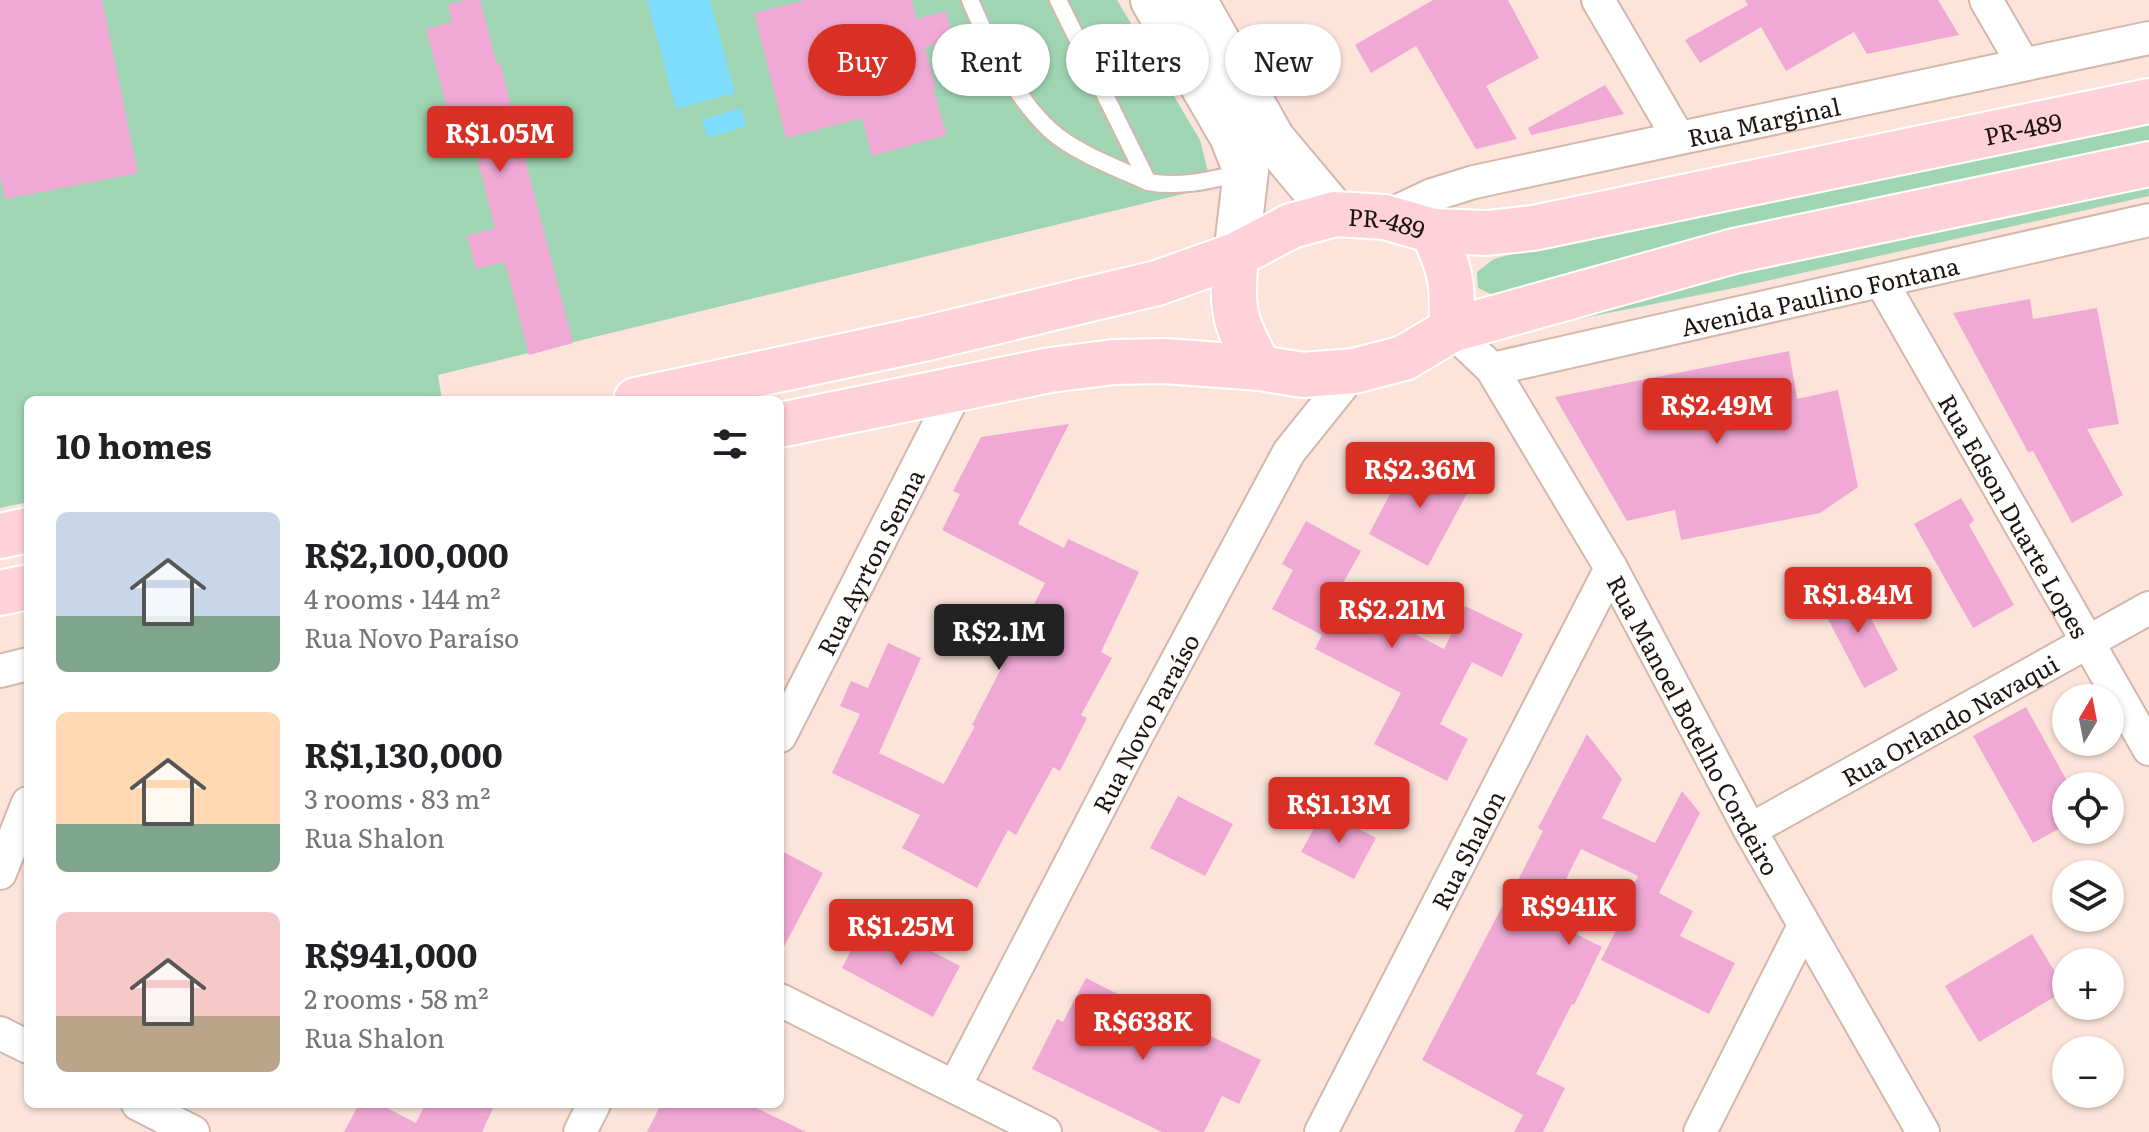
<!DOCTYPE html>
<html lang="en">
<head>
<meta charset="utf-8">
<style>
	:root { --surface:#fff; --page:#f2f2f2; --text:#202124; --muted:#757577; --accent:#d93025 }
	body { margin:0; font-family:Literata,serif; background:var(--page); color:var(--text); height:100vh; display:flex; flex-direction:column; font-size:30px; white-space:nowrap }
	* { box-sizing:border-box; margin:0 }
	p { font-size:26px; color:var(--muted) }
	.icon { flex:none; width:44px; height:44px; fill:none; stroke:currentColor; stroke-width:2; stroke-linecap:round; stroke-linejoin:round }
	.map { position:relative; flex:1; overflow:hidden }
	.details { position:absolute; left:24px; top:396px; width:760px; height:712px; display:flex; flex-direction:column; background:var(--surface); border-radius:12px; box-shadow:0 2px 6px #0004 }
	.details>* { flex:none }
	.top-card { position:absolute; left:808px; top:24px; width:760px; height:72px; display:flex; gap:16px }
	.needle { width:52px; rotate:10deg }
	.controls { position:absolute; left:2052px; top:684px; display:grid; gap:16px }
	.controls a { display:grid; place-items:center; width:72px; height:72px; border-radius:50%; background:var(--surface); box-shadow:0 2px 6px #0004; font-size:40px }
	.price { position:absolute; translate:-50% -68px; padding:0 18px; border-radius:8px; background:var(--accent); color:#fff; font-size:26px; line-height:52px; filter:drop-shadow(0 2px 4px #0008) }
	.price::after { content:''; position:absolute; left:50%; top:48px; width:24px; height:18px; margin-left:-12px; background:inherit; clip-path:polygon(0 0,100% 0,50% 100%) }
	.price.on { background:#222; color:#fff }
	ul { padding:0; list-style:none }
	li { display:flex; align-items:center; gap:24px; height:200px; padding:0 32px }
	li span { display:grid; place-items:center; flex:none; width:224px; height:160px; border-radius:12px; color:#555 }
	li>.icon { margin-inline-start:auto }
	span .icon { width:96px; height:96px; fill:#fffc; stroke-width:1 }
	li b { font-size:34px }
	h2 { display:flex; justify-content:space-between; align-items:center; height:96px; padding:0 32px; font-size:34px }
	.tag { padding:0 28px; border-radius:36px; background:var(--surface); box-shadow:0 2px 6px #0004; font-size:28px; line-height:72px }
	.tag.on { background:var(--accent); color:#fff }
	.map>svg:first-child { display:block }
	.green { fill:#9fd5b3 }
	.water { fill:#7eddfd }
	.building { fill:#f0a9d5 }
	.lines { fill:none; stroke-linecap:round; stroke-linejoin:round }
	.lane-casing { stroke:#d4b7ab; stroke-width:20 }
	.street-casing { stroke:#d4b7ab; stroke-width:36 }
	.secondary-casing { stroke:#d4b7ab; stroke-width:48 }
	.primary-casing { stroke:#fff; stroke-width:48 }
	.lane { stroke:#fff; stroke-width:16 }
	.street { stroke:#fff; stroke-width:32 }
	.secondary { stroke:#fff; stroke-width:44 }
	.primary { stroke:#fed2d8; stroke-width:44 }
	.labels { text-anchor:middle; dominant-baseline:central; stroke-width:6; stroke-linejoin:round; paint-order:stroke }
	.street-label { font-size:24px; fill:#1e1410; stroke:#fce4db }
</style>
</head>
<body>
<div class="map">
<svg width="2149" height="1132" viewBox="0 0 2149 1132">
	<rect width="100%" height="100%" fill="#fce4db"/>
	<g class="green">
		<path d="M0,0h1117l83,140 12,47 -774,188 4,25h-414v102l-28,6z"/>
		<path d="M2149,117v23l-404,85 -252,70 -15,-7 -1,-16 17,-13 36,-10z"/>
		<path d="M2149,166v30l-410,91 -221,44 206,-66z"/>
	</g>
	<g class="water">
		<path d="M647,0h63l25,93 -59,16z"/>
		<path d="M741,108l5,18 -38,12 -6,-18z"/>
	</g>
	<g class="building">
		<path d="M0,0h102l36,173 -133,26 -5,-23z"/>
		<path d="M467,0h13l17,64 3,-1 73,280 -44,12 -24,-93 -29,7 -9,-33 28,-8 -28,-110 -16,5 -25,-94 26,-7 -4,-17z"/>
		<path d="M807,0h104l6,19 29,-8 7,28 -28,8 11,41 -3,1 14,46 -75,21 -10,-38 -76,20 -32,-125z"/>
		<path d="M1433,0h75l31,58 -53,28 31,53 -41,10 -60,-103 -45,27 -16,-28z"/>
		<path d="M1745,0h193l21,35 -92,19 -13,-22 -68,39 -25,-44 -61,36 -15,-23 63,-35z"/>
		<path d="M1605,85l19,29 -93,21 -3,-7z"/>
		<path d="M2030,299l3,20 64,-11 22,116 -32,5 36,66 -51,28 -39,-72 -5,1 -75,-139z"/>
		<path d="M1789,351l8,48 41,-9 20,97 -38,26 -139,27 -6,-30 -48,11 -72,-124z"/>
		<path d="M1069,424l-51,100 46,24 4,-9 71,33 -38,80 11,6 -31,57 6,3 -27,53 -7,-4 -37,68 -8,-5 -31,58 -75,-40 18,-33 -88,-42 28,-59 -20,-8 11,-25 17,7 20,-45 33,15 -42,95 65,31 31,-58 -3,-1 73,-142 -103,-53 18,-36 -7,-3 28,-54z"/>
		<path d="M1411,454l60,32 -43,80 -59,-32z"/>
		<path d="M1961,498l13,22 -5,5 45,80 -41,23 -59,-104z"/>
		<path d="M1306,521l55,30 -24,43 107,55 21,-43 58,28 -21,43 -30,-15 -32,62 28,15 -21,42 -73,-37 27,-51 -86,-44 7,-14 -50,-26 21,-39 -11,-6z"/>
		<path d="M1852,582l46,88 -34,18 -46,-88z"/>
		<path d="M2026,707l40,72v46l-33,18 -60,-107z"/>
		<path d="M1587,734l35,45 -20,39 53,25 27,-52 18,22 -41,80 34,18 -13,25 55,27 -26,51 -108,-54 33,-65 -4,-2 8,-17 -57,-27 -35,70 56,28 -28,58 -2,-1 -36,70 29,14 -22,44h-29l9,-17 -101,-55 84,-161 2,1 35,-69 -5,-3z"/>
		<path d="M1178,796l55,28 -28,52 -55,-28z"/>
		<path d="M1324,810l52,28 -22,41 -53,-27z"/>
		<path d="M780,850l43,23 -43,81z"/>
		<path d="M868,918l92,48 -27,51 -91,-49z"/>
		<path d="M2032,934l34,56 -87,52 -34,-56z"/>
		<path d="M1086,978l81,41 1,-3 93,44 -22,44 -17,-8 -18,36h-42l-130,-63 25,-50 6,3z"/>
		<path d="M359,1104h20l37,19 9,-19h70l-13,28h-138z"/>
		<path d="M661,1104h87l58,28h-159z"/>
	</g>
	<g class="lines">
		<g class="lane-casing">
			<g id="lane">
				<path d="M970,0c18,43 46,99 80,130 24,22 69,39 98,52"/>
				<path d="M1058,0l90,182c34,6 63,-2 96,-10"/>
			</g>
		</g>
		<g class="street-casing">
			<g id="street">
				<path d="M1598,0l80,137"/>
				<path d="M1986,0l37,64"/>
				<path id="s1" d="M1385,217l47,-22 42,-13 675,-144"/>
				<path id="s2" d="M1881,281l268,468"/>
				<path id="s3" d="M1451,330l41,39 119,199 139,262 173,302"/>
				<path id="s4" d="M1492,369l657,-149"/>
				<path d="M0,671l28,-7"/>
				<path id="s5" d="M780,736l178,-349"/>
				<path id="s6" d="M1750,830l399,-222"/>
				<path d="M0,873l28,-70"/>
				<path d="M780,1000l265,132"/>
				<path d="M0,1033l28,14"/>
				<path id="s7" d="M955,1086l181,-349 153,-285 65,-81"/>
				<path d="M138,1104l55,28"/>
				<path d="M580,1132l14,-28"/>
				<path id="s8" d="M1321,1132l290,-564"/>
				<path d="M1700,1132l104,-206"/>
			</g>
		</g>
		<g class="secondary-casing">
			<g id="secondary">
				<path d="M1153,0l79,136 14,35 -10,84"/>
				<path d="M1194,0l79,140 62,74"/>
			</g>
		</g>
		<g class="primary-casing">
			<g id="primary">
				<path d="M1433,231c18,40 21,55 18,99"/>
				<path d="M1236,255c-5,55 -3,66 24,113"/>
				<path id="s9" d="M636,400l287,-61 234,-56 79,-28 55,-29 44,-12 50,3 48,14 54,2 46,-5 616,-127"/>
				<path d="M780,425l270,-55 64,-8 51,-1 95,7 43,7 51,-4 50,-13 47,-28 283,-79 415,-87"/>
				<path d="M0,536l28,-6"/>
				<path d="M0,593l28,-6"/>
			</g>
		</g>
		<use href="#lane" class="lane"/>
		<use href="#street" class="street"/>
		<use href="#secondary" class="secondary"/>
		<use href="#primary" class="primary"/>
	</g>
	<g class="labels">
		<g class="street-label">
			<text stroke="none"><textPath href="#s1" startOffset="392">Rua Marginal</textPath></text>
			<text stroke="none"><textPath href="#s9" startOffset="1426">PR-489</textPath></text>
			<text stroke="none"><textPath href="#s9" startOffset="778">PR-489</textPath></text>
			<text stroke="none"><textPath href="#s4" startOffset="336">Avenida Paulino Fontana</textPath></text>
			<text stroke="none"><textPath href="#s2" startOffset="270">Rua Edson Duarte Lopes</textPath></text>
			<text stroke="none"><textPath href="#s5" startOffset="196">Rua Ayrton Senna</textPath></text>
			<text stroke="none"><textPath href="#s6" startOffset="228">Rua Orlando Navaqui</textPath></text>
			<text stroke="none"><textPath href="#s7" startOffset="410">Rua Novo Paraíso</textPath></text>
			<text stroke="none"><textPath href="#s3" startOffset="466">Rua Manoel Botelho Cordeiro</textPath></text>
			<text stroke="none"><textPath href="#s8" startOffset="318">Rua Shalon</textPath></text>
		</g>
	</g>
</svg>
<div class="controls">
<a><svg class="needle" viewBox="-14 -14 28 28"><path d="M0-13l5 13h-10z" fill="#e53935"/><path d="M0 13l5-13h-10z" fill="#757577"/></svg></a>
<a><svg class="icon" aria-label="locate" viewBox="0 0 24 24"><circle cx="12" cy="12" r="6"/><path d="M12 2v4M12 18v4M2 12h4M18 12h4"/></svg></a>
<a><svg class="icon" aria-label="layers" viewBox="0 0 24 24"><path d="M12 4l9 5-9 5-9-5zM3 14l9 5 9-5"/></svg></a>
<a>+</a>
<a>−</a>
</div>
<b class="price" style="left:500px;top:174px">R$1.05M</b>
<b class="price" style="left:1717px;top:446px">R$2.49M</b>
<b class="price" style="left:1420px;top:510px">R$2.36M</b>
<b class="price" style="left:1858px;top:635px">R$1.84M</b>
<b class="price" style="left:1392px;top:650px">R$2.21M</b>
<b class="price on" style="left:999px;top:672px">R$2.1M</b>
<b class="price" style="left:1339px;top:845px">R$1.13M</b>
<b class="price" style="left:1569px;top:947px">R$941K</b>
<b class="price" style="left:901px;top:967px">R$1.25M</b>
<b class="price" style="left:1143px;top:1062px">R$638K</b>
<div class="top-card">
<a class="tag on">Buy</a>
<a class="tag">Rent</a>
<a class="tag">Filters</a>
<a class="tag">New</a>
</div>
<section class="details">
<h2>10 homes<svg class="icon" aria-label="filters" viewBox="0 0 24 24"><path d="M4 7h16M4 17h16"/><circle cx="9" cy="7" r="2"/><circle cx="15" cy="17" r="2"/></svg></h2>
<ul>
<li><span style="background:linear-gradient(#c9d6e8 65%,#7fa58c 0)"><svg class="icon" aria-label="home" viewBox="0 0 24 24"><path d="M3 11l9-7 9 7M6 9v11h12V9"/></svg></span><div><b>R$2,100,000</b><p>4 rooms · 144 m²</p><p>Rua Novo Paraíso</p></div></li>
<li><span style="background:linear-gradient(#ffd9b3 70%,#7fa58c 0)"><svg class="icon" aria-label="home" viewBox="0 0 24 24"><path d="M3 11l9-7 9 7M6 9v11h12V9"/></svg></span><div><b>R$1,130,000</b><p>3 rooms · 83 m²</p><p>Rua Shalon</p></div></li>
<li><span style="background:linear-gradient(#f6c9c9 65%,#b9a48a 0)"><svg class="icon" aria-label="home" viewBox="0 0 24 24"><path d="M3 11l9-7 9 7M6 9v11h12V9"/></svg></span><div><b>R$941,000</b><p>2 rooms · 58 m²</p><p>Rua Shalon</p></div></li>
</ul>
</section>
</div>
</body>
</html>
